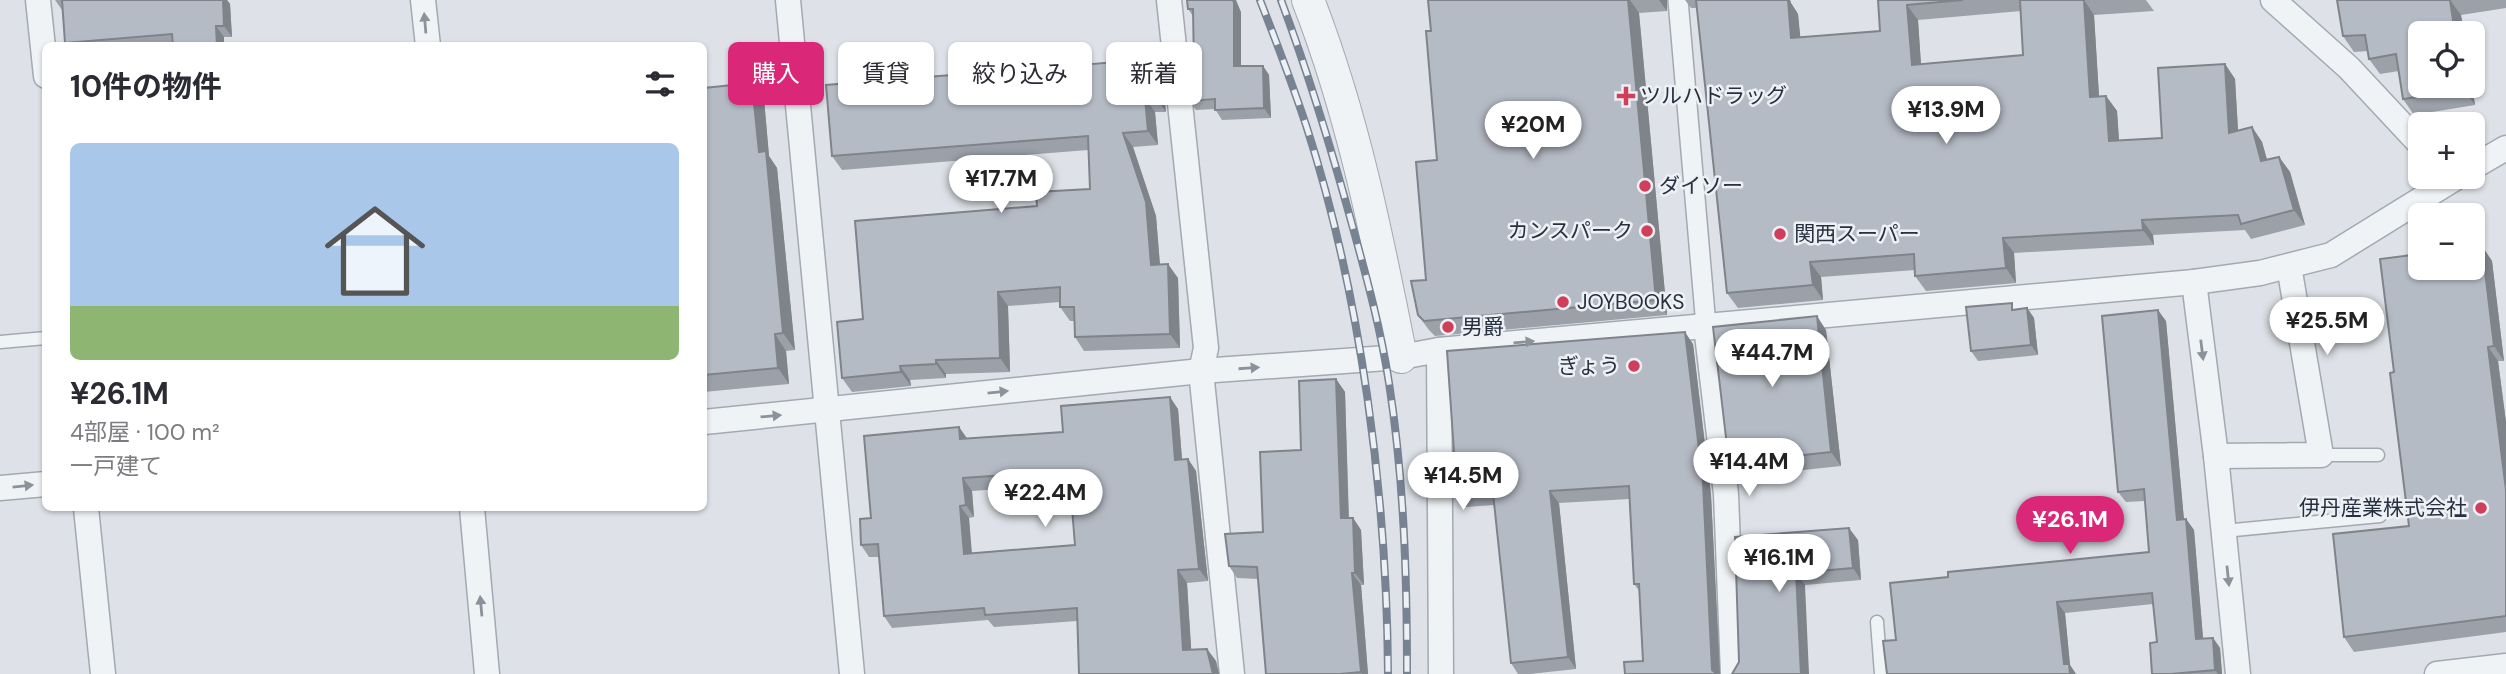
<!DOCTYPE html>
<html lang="ja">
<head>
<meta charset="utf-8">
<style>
	:root { --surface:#fff; --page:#f7f7f7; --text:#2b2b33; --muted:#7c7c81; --line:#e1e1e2; --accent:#db2777 }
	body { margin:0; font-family:"DM Sans","Noto Sans JP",sans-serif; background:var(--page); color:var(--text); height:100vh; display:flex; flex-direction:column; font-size:26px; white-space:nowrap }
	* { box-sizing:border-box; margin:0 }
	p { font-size:23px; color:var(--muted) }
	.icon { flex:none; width:38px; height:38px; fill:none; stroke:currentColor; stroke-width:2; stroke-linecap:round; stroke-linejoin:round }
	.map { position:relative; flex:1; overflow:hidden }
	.drawer { position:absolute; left:42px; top:42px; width:665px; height:469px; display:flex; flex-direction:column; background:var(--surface); border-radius:10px; box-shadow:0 2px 5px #0004 }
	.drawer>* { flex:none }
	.top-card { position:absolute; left:728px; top:42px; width:665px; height:63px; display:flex; gap:14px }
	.buttons { position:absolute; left:2408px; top:21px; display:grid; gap:14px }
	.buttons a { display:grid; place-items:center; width:77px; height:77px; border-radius:10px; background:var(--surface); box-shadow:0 2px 5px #0004; font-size:35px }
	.price { position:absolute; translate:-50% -60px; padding:0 16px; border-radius:24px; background:#fff; color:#222; font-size:23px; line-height:46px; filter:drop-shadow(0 2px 4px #0008) }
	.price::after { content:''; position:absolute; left:50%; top:42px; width:21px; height:16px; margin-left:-10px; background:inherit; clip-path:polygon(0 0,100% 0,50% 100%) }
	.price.selected { background:var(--accent); color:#fff }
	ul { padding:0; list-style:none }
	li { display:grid; align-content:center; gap:14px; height:371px; padding:0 28px }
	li+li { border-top:2px solid var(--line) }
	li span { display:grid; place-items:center; height:217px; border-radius:10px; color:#555 }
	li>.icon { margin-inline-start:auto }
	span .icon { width:126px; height:126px; fill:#fffc; stroke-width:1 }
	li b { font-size:30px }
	h2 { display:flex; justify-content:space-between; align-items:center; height:84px; padding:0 28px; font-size:30px }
	.tag { padding:0 24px; border-radius:10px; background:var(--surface); box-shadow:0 2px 5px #0004; font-size:24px; line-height:63px }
	.tag.selected { background:var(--accent); color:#fff }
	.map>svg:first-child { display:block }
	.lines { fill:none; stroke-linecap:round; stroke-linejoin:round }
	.service-casing { stroke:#a3a9b2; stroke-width:15 }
	.pedestrian-casing { stroke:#a3a9b2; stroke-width:22 }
	.minor-casing { stroke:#a3a9b2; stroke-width:27 }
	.tertiary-casing { stroke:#a3a9b2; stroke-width:34 }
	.service { stroke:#f0f3f6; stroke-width:12 }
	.pedestrian { stroke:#f0f3f6; stroke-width:19 }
	.minor { stroke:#f0f3f6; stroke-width:24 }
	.tertiary { stroke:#f0f3f6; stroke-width:32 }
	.rail-casing { stroke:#778292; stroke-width:8 }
	.rail { stroke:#edf1f5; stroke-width:5; stroke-dasharray:16; stroke-linecap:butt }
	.wall { fill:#9ca1a9; fill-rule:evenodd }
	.shaded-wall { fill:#7f838a }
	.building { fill:#b5bbc5; stroke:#7f838a; stroke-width:2; fill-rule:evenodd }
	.oneway { fill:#8b929a }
	.poi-dot { fill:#d13e5a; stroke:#edf1f5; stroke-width:2.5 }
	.labels { text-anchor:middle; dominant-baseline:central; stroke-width:5; stroke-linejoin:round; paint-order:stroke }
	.poi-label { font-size:21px; fill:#26303f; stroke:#edf1f5; text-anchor:start }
</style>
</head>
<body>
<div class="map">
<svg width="2506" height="674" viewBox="0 0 2506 674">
	<rect width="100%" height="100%" fill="#dee2e8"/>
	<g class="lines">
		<g class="service-casing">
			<g id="service">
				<path d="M0,342l46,-4"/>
				<path d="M2321,455h57"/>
				<path d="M2224,531l156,-15"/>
				<path d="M1877,622l4,52"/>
			</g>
		</g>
		<g class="pedestrian-casing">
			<path id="pedestrian" d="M1678,0l28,326"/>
		</g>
		<g class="minor-casing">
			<g id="minor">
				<path d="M38,0l8,76"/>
				<path d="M423,0l5,46"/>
				<path d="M788,0l64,674"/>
				<path d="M1169,0l37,348 -5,23 31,303"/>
				<path d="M2273,0l76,68 71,76"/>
				<path d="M2473,167l33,-19"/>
				<path d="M2194,282l22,174 22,218"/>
				<path d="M1706,326l20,168 7,180"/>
				<path d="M1439,350l2,324"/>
				<path d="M704,422l497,-51 200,-14 38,-7 755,-68 66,-9 71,-18 126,-78"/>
				<path d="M2216,456l105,-1 -32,-189"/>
				<path d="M0,488l46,-4"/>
				<path d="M86,508l17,166"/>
				<path d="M472,508l15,166"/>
				<path d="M2437,674l69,-8"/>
			</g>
		</g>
		<g class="tertiary-casing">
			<path id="tertiary" d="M1308,0c45,115 69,236 93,357"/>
		</g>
		<use href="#service" class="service"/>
		<use href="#pedestrian" class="pedestrian"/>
		<use href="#minor" class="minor"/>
		<use href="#tertiary" class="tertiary"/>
		<g class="rail-casing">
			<g id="rail">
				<path d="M1260,0c16,41 32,83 46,125 55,170 81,371 82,549"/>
				<path d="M1281,0c28,75 51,151 72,228 14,51 28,102 36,155 15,96 18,194 18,291"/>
			</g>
		</g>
		<use href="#rail" class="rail"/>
	</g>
	<g class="wall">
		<path d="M55,0h172l3,4 2,33h-8v9h-157l-2,-3 -3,-33z"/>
		<path d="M1187,0l54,12v54h22l6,9 2,43 -49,2 -7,-11 -19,1 -7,-9 5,-33 -1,-52 -5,-7z"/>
		<path d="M1428,0h239v11l-28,2 28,302 -232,21 -6,-6 -11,-15 8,-35 11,-120 -6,-129z"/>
		<path d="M1685,0h105l1,3 7,11 2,24 80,-7 -2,-31h268l8,11 -60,4 5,81h7l11,15 2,29 43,-2 63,-74 10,15 3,51 14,-3 10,15 5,18 12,-3 11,15 15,53 -54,14 -6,-9 -92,5 1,10 -140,8 2,30 -90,8 -11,-15v-6l-94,7 2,23 -85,8 -11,-15 -30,-285h-6zM2021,11l2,44 -102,9 -3,-44z"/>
		<path d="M2337,0h169v8l-45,7 14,90 -61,10 -11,-16 -4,-28 -19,3 -11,-15 -1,-8 -14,1 -11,-16z"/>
		<path d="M1146,65l16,14 4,33h-11l3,33 -25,2 23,69 4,48 18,14 2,70 -96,3 -9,-14 -1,-16h-4l-10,-14v-5l-52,4 2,66 -64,2v4l-36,2 1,6 -59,6 -10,-14 195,-172 53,-17 -2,-39 -246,20 -10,-14z"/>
		<path d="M752,83l12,16 5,57 8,12 18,182 -9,1 3,33 -85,8v-304z"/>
		<path d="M2482,246l10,15 12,100h-6l8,61v210l-152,20 -10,-15 65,-111 -15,-154z"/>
		<path d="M2027,308l7,10 4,37 -60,6 -7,-10 45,-42z"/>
		<path d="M2166,321l18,199 2,-1 8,11 9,108h10l7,10 2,26h-70l5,-32 -4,-38 -88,9 5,52 6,9h-189l9,-34 52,-63 201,-25 -4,-51 -19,1 -8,-10z"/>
		<path d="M1826,330l15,136 -102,11 -10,-14z"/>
		<path d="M1693,344l18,151 9,179h-95l18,-13 -3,-69 -6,-8 -5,-85 -70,4 17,166 -46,5h-12l-7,-11 -17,-158 -28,2 -9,-12z"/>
		<path d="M1336,379l9,13 4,126h4l8,12 3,55h-3l7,89h-102l-8,-95 -21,-1 -8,-12 34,-34 38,-82z"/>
		<path d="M1178,409l4,50h6l8,12 12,110 -21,2 4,66h16l9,12 3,13h-140l-2,-53 -83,6 -6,-7 -96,8 -8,-12 -5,-59h-10l-8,-12 98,-118 8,11 96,-6zM1070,484l5,61 -104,8 -2,-35 5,-1 -2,-26z"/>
		<path d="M1735,537l123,3 3,40 -56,5 -66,77z"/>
	</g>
	<g class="shaded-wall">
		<path d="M223,0h4l3,4 2,33 -8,-11z"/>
		<path d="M1233,0h3l5,12v64l-7,-10z"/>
		<path d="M1628,0h2l9,13 28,302 -11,-15z"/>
		<path d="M1659,0h8v11z"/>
		<path d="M1781,0h9l1,3 7,11 4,39 -11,-15z"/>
		<path d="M2084,0l10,15 6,97 -10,-15z"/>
		<path d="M2450,0l11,15 3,18h-9z"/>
		<path d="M1907,5l11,15 4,60 -10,-15z"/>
		<path d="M216,26l8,11v9h-7z"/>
		<path d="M1153,64l9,15 4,33 -10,-14z"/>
		<path d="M2225,64l10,15 4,69 -10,-15z"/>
		<path d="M1263,66l6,9 2,43 -7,-10z"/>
		<path d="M752,83l12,16 5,57 8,12 18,182 -12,-17 -24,-181z"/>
		<path d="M2464,86h8l3,19 -11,-15z"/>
		<path d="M2106,96l11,15 3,45 -11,-15z"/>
		<path d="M1145,98l10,14 3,33 -10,-14z"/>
		<path d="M2252,127l10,15 10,35 -11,-16z"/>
		<path d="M1123,133l10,14 23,69 5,63 -10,-14z"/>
		<path d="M2279,157l11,15 15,53 -11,-15z"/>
		<path d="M2142,220l11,15 1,10 -11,-15z"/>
		<path d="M2003,238l11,15 2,30 -10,-15z"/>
		<path d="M2482,246l10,15 12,100 -10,-15z"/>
		<path d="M1810,262l11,15 2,23 -10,-15z"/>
		<path d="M1168,264l10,14 2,70 -10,-14z"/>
		<path d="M998,292l10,14 2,66 -10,-14z"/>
		<path d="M2027,308l7,10 4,37 -7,-10z"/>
		<path d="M2158,310l8,11 19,210 -8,-11z"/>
		<path d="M1817,316l9,14 15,136 -10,-14z"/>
		<path d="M1685,332l8,12 18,151 9,179h-5l-3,-4z"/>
		<path d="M775,334l11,17 3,33 -11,-16z"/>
		<path d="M2488,347l10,14 8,61v68z"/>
		<path d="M936,360l10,14v4l-10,-14z"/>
		<path d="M900,366l10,14 1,6 -10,-14z"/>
		<path d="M1336,379l9,13 4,138 -8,-12z"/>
		<path d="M1170,397l8,12 5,63 -8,-12z"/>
		<path d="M959,427l8,12h-7z"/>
		<path d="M1188,459l8,12 12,110 -9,-12z"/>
		<path d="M963,478l9,13 2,26 -8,-12z"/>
		<path d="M1550,491l9,12 17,166 -8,-12z"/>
		<path d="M960,506l9,12 4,48 -9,-12z"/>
		<path d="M1353,518l8,12 3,55 -9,-12z"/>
		<path d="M2186,519l8,11 10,120 -8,-11z"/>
		<path d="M1849,528l9,12 3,40 -8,-12z"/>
		<path d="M1178,570l9,13 5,79 -9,-12z"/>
		<path d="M1352,573l9,12 7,89h-6l-1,-2z"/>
		<path d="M1796,573l9,12 4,89h-8z"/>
		<path d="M2057,602l8,11 5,52 6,9h-6l-6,-10z"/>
		<path d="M2213,638l7,10 2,26h-4l-3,-4z"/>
		<path d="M1207,649l9,12 3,13h-6z"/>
	</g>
	<g class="building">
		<path d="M62,0h161l1,26h-8l1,20h-44l-1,-12 -107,9z"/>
		<path d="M1187,0h46l1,3v63h29l1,42 -49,2v-11l-26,2 -4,-33h9l-1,-59h-5z"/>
		<path d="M1428,0h200l28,300 -232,21 -6,-6 -7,-34 15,-1 -10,-118 21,-2 -11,-129h5z"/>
		<path d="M1696,0h92l3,38 89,-7 -2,-31h85l-56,5 5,60 111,-10 -3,-55h64l6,97 16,-1 3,45 53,-3 -4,-70 67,-4 4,69 23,-6 9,34 18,-4 15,53 -53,14 -3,-9 -96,5 1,10 -140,8 3,30 -91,8 -1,-22 -104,8 3,23 -86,8z"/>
		<path d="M2337,0h113l5,33h-35v53h44v4l-61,9 -7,-45 -27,5 -4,-24 -22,1z"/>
		<path d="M1142,60l1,5 10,-1 3,34h-11l3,33 -25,2 23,69 5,63 17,-1 2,70 -95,3 -1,-30h-14v-20l-62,5 2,66 -64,2v4l-36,2 1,6 -59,6 -5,-56 26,-3 -8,-98 182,-15 -1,-14 54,-3 -2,-53 -256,20 -6,-71z"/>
		<path d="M752,83l7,69 7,-1 17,182 -8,1 3,34 -74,7v-287z"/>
		<path d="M2482,246l12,100 -6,1 18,143v126l-162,21 -11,-103 76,-8 -19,-153 4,-1 -14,-113 40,-5v14h53v-21z"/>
		<path d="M2012,303v7l15,-2 4,37 -60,6 -5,-44z"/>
		<path d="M2158,310l19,210 9,-1 10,120 17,-1 2,32 -44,4h-19l-2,-31 7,-1 -5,-49 -95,9 7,62h5l1,10h-183l-4,-33 13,-1 -6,-57 58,-6v-5l201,-20 -5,-63 -26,3 -16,-176z"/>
		<path d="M1817,316l14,136 -102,11 -16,-136z"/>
		<path d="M1685,332l18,151 9,187 5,4h-92l-1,-12 19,-1 -4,-77h-5l-5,-98 -79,5 18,166 -57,6 -18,-170 -36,2 -10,-144z"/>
		<path d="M1336,379l5,139h12l2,55h-3l9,99 -21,2h-74l-9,-107 -28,-1 -4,-32 38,-2 -3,-80 41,-2 -2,-69z"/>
		<path d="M1170,397l5,63 13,-1 11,110 -21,1 5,80 24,-1 6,25h-134l-2,-66 -92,7 -1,-7 -100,8 -6,-72 -17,1 -1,-26 11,-1 -7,-82 95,-9 1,12 103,-7 -2,-26zM1069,471l6,74 -111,9 -4,-48 6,-1 -3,-27z"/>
		<path d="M1849,528l4,40 -57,5 5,101h-69l7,-12 -4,-125z"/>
	</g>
	<defs><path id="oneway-solid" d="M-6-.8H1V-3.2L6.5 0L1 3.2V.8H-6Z" transform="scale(1.75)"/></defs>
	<g class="oneway">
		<use href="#oneway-solid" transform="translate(425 23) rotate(-95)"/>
		<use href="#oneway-solid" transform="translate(1524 342) rotate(-5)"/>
		<use href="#oneway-solid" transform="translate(2202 350) rotate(83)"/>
		<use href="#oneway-solid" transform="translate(1249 368) rotate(-4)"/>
		<use href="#oneway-solid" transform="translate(998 392) rotate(-6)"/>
		<use href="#oneway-solid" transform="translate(771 416) rotate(-5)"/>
		<use href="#oneway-solid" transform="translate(23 486) rotate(-6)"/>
		<use href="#oneway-solid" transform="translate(2228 576) rotate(84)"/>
		<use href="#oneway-solid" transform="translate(481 606) rotate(-95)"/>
	</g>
	<g class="poi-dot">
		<path d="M1622.5 85.5h7v7h7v7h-7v7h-7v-7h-7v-7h7z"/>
		<circle cx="1645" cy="186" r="7"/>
		<circle cx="1647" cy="231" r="7"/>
		<circle cx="1780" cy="234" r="7"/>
		<circle cx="1563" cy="302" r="7"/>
		<circle cx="1448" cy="327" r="7"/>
		<circle cx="1634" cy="366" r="7"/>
		<circle cx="2481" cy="508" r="7"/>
	</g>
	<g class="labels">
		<g class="poi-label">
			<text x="1640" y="96">ツルハドラッグ</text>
			<text x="1659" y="186">ダイソー</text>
			<text x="1633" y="231" text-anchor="end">カンスパーク</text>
			<text x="1794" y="234">関西スーパー</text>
			<text x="1577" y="302">JOYBOOKS</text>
			<text x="1462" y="327">男爵</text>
			<text x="1620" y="366" text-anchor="end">ぎょう</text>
			<text x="2467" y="508" text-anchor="end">伊丹産業株式会社</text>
		</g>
	</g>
</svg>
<div class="buttons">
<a><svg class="icon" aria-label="locate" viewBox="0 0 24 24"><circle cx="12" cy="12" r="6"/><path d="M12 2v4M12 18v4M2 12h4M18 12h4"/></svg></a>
<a>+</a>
<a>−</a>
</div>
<b class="price" style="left:1946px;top:146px">¥13.9M</b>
<b class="price" style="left:1533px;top:161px">¥20M</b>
<b class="price" style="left:1001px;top:215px">¥17.7M</b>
<b class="price" style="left:2327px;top:357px">¥25.5M</b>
<b class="price" style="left:1772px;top:389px">¥44.7M</b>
<b class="price" style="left:1749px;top:498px">¥14.4M</b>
<b class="price" style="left:1463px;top:512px">¥14.5M</b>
<b class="price" style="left:1045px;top:529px">¥22.4M</b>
<b class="price selected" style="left:2070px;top:556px">¥26.1M</b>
<b class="price" style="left:1779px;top:594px">¥16.1M</b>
<div class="top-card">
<a class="tag selected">購入</a>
<a class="tag">賃貸</a>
<a class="tag">絞り込み</a>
<a class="tag">新着</a>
</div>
<section class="drawer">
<h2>10件の物件<svg class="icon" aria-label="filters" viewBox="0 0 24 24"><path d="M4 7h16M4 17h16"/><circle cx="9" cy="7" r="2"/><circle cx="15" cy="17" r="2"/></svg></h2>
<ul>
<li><span style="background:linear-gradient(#a9c7e8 75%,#8fb573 0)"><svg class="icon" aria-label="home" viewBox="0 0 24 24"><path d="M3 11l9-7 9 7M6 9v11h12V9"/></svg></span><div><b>¥26.1M</b><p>4部屋 · 100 m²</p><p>一戸建て</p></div></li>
</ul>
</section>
</div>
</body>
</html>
